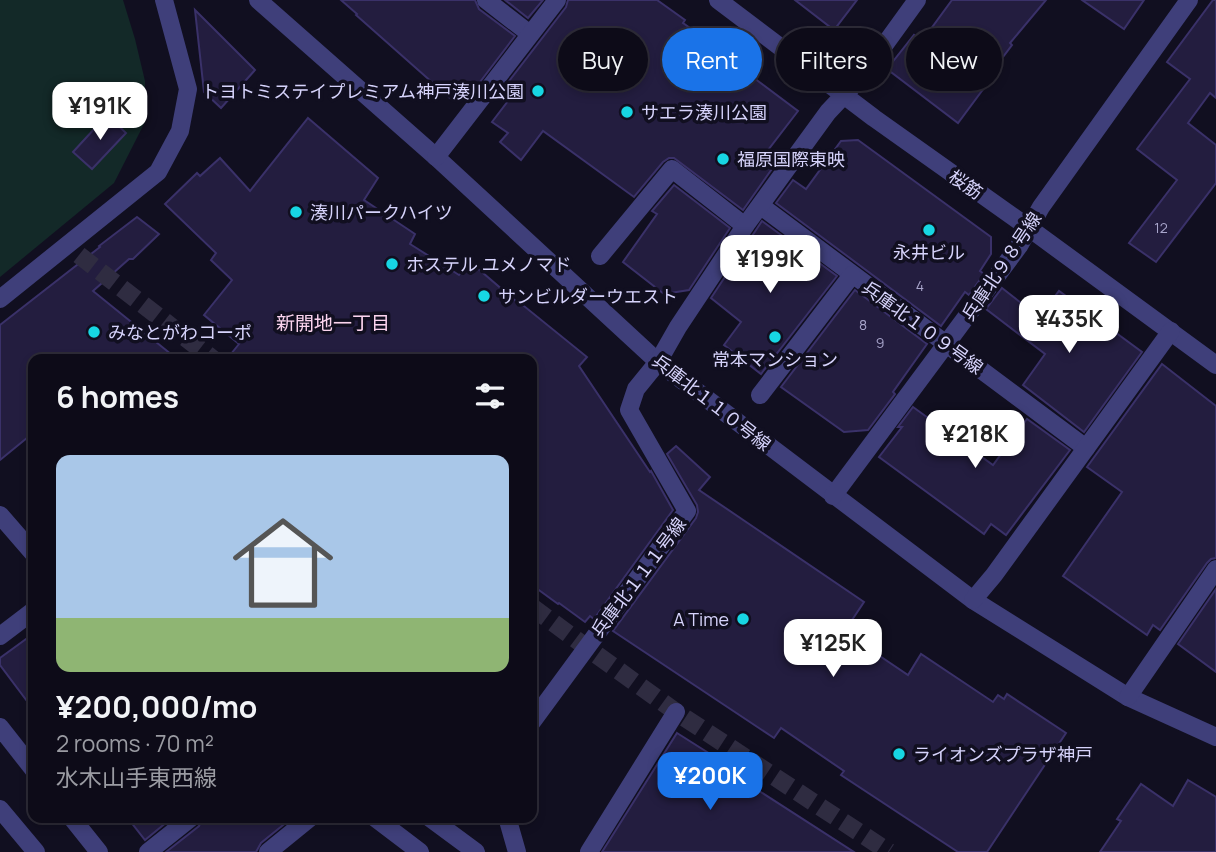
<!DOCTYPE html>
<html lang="en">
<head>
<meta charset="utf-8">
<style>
	:root { --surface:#0d0b18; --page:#161421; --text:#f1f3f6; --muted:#9a9ba2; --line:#2d2b37; --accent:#1a73e8 }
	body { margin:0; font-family:Manrope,"Noto Sans JP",sans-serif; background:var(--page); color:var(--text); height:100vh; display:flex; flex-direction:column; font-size:26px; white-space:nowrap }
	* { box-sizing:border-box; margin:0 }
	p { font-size:23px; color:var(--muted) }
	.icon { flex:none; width:38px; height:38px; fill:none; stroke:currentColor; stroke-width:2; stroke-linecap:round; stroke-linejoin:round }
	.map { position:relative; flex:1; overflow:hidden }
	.details { position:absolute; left:28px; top:354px; width:509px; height:469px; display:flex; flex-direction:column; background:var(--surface); border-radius:14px; box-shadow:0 4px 10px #0003,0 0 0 2px var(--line) }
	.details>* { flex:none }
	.banner { position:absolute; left:558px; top:28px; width:551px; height:63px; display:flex; gap:14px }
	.price { position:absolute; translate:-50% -60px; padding:0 16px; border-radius:14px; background:#fff; color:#222; font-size:23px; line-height:46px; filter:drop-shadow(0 2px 4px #0008) }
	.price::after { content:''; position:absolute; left:50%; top:42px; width:21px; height:16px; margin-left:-10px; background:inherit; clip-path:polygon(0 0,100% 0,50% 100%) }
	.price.on { background:var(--accent); color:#fff }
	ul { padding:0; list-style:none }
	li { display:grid; align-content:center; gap:14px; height:371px; padding:0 28px }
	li+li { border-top:2px solid var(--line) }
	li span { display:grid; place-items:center; height:217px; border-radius:14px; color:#555 }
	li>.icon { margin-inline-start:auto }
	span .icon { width:126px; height:126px; fill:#fffc; stroke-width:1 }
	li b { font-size:30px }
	h2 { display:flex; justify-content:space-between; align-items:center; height:84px; padding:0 28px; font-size:30px }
	.chip { padding:0 24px; border-radius:32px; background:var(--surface); box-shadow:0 4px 10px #0003,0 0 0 2px var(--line); font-size:24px; line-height:63px }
	.chip.on { background:var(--accent); color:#fff }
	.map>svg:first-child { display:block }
	.green { fill:#132928 }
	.building { fill:#231d3f; stroke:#3a3169; stroke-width:2 }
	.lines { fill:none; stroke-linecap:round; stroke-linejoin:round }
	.minor-tunnel { stroke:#2f2c41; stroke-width:18; stroke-dasharray:18 9; stroke-linecap:butt }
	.minor { stroke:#3f3f7a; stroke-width:18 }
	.poi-dot { fill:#17d6e3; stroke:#110f20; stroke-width:2.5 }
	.labels { text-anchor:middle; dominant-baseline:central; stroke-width:7; stroke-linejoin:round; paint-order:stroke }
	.number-label { font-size:14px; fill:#a9a6cc }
	.poi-label { font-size:18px; fill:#d6d3fb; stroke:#110f20; text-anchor:start }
	.street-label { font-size:18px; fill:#d6d3fb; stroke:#110f20 }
	.neighbourhood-label { font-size:19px; fill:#fbd4ee; stroke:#110f20 }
</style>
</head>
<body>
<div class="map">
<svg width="1216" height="852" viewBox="0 0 1216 852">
	<rect width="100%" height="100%" fill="#110f20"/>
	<path class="green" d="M0,0h123l12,39 10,42v41l-31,61 -114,94z"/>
	<g class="building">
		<path d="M341,0h134l4,9 36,27 -48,63h-16l-95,-84 1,-1z"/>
		<path d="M505,0h38l-15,18z"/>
		<path d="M568,0h89l28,20 -2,3 65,46 -2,3 52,39 -36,47 12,8 -31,44 -69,-52h-5l-6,4 -29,35 -91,-66 -22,29 -21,-18 8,-9 -16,-11 19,-25 -15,1 70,-91z"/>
		<path d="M795,0h62l-23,30z"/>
		<path d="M952,0h94l-36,43 2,2 -31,41 3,2 -26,35 -71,-54 27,-34 8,6z"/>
		<path d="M1082,0h62l-20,29z"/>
		<path d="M1213,0h3v98l-6,-5 -22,30 28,22v38l-60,79 -27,-19 48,-63 -40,-31 53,-70 -23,-17z"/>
		<path d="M195,10l60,60 -34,38 -17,-16z"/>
		<path d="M107,115l19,18 -34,36 -19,-17z"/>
		<path d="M308,118l70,60 -14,22 51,34 -5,10 49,31 10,-14 49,42 1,-1 68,55 -8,9 71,106 1,-1 22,39 -79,109 -4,-3 -5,6 -26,-19 -1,1 -26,-19v-226h-305l12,-15 -35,-29 28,-35 -21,-20 5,-7 -51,-49 32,-31 3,3 20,-18 30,33z"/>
		<path d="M858,140l133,97v17l-11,17 4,3 -15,21 -4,-3 -24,34 -165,-123 17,-23 13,9 35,-48z"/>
		<path d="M674,185l56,43 -41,62 -25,4 -41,-32 34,-48 -5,-3z"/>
		<path d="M137,217l22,17 -26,25h-4l-36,32 84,68h-144v74l-33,27v-135l100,-78 -1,-1z"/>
		<path d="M762,221l75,55 -76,98 -37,-29 17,-23 -30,-24z"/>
		<path d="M1002,288l37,29 20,-26 83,61 -58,80 -61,-47 22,-31 -59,-45z"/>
		<path d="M855,290l72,54 -34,48 2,2 -27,36 -24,2 -63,-45z"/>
		<path d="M1162,364l54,42v152l-5,1 -4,4 -47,67 -7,-5 -6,10 -84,-59 59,-84 -35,-25z"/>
		<path d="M913,407l80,58 34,-46 43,31 -64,85 -15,-11 -7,10 -105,-77 23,-30h-4z"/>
		<path d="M676,446l34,31 -11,13 165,112 -16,24 17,12 -3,6 46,31 13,-21 72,48 5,-7 6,4 3,-5 59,39 -79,119h-29l-117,-77 3,-4 -63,-43 -7,10 -161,-107 83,-113 2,-6 -1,-7 -30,-51z"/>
		<path d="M1216,589v83l-38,-28z"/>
		<path d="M33,634v75l-33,-44v-7z"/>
		<path d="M677,733l71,45 8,5 -3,4 101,65h-252z"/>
		<path d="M1188,780l28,17v55h-116l21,-31 -4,-2 24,-35 32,22z"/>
		<path d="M127,817h46l-28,23z"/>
		<path d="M203,817h90l-32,26 -5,9h-90l33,-26z"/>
	</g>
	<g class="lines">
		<g class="minor-tunnel">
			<path d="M79,255l134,104"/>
			<path d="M532,607l54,40 90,65 213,140"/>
		</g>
		<g class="minor">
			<path d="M258,0l178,157 222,205 315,238 155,97 88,40"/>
			<path d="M486,0l44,34"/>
			<path d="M718,0l156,118 155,110 187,137"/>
			<path d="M436,157l121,-157"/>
			<path d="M761,206l325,242"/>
			<path d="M600,256l72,-87 73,57"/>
			<path d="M0,299l158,-127 22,-41 8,-42 -24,-89"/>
			<path d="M760,395l92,-120"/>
			<path d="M833,496l186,-250 22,-39 148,-207"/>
			<path d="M0,515l33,38"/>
			<path d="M973,600l21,-25 177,-244"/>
			<path d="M0,636l33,-25"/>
			<path d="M1128,697l88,-128"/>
			<path d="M532,722l155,-211 -58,-101 7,-21 22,-27 20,-35 67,-101 83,-114 34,-36 55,-76"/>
			<path d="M0,727l33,42"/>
			<path d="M0,809l36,43"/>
			<path d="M71,817l28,35"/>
			<path d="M374,817l46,35"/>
			<path d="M507,817l10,35"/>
			<path d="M430,818l46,34"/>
			<path d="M148,852l44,-35"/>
			<path d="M268,852l43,-35"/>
			<path d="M589,852l87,-140"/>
		</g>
	</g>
	<g class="poi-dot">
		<circle cx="538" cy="91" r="7"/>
		<circle cx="627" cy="112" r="7"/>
		<circle cx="723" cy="159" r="7"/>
		<circle cx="296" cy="212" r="7"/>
		<circle cx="929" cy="230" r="7"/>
		<circle cx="392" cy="264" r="7"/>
		<circle cx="484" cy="296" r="7"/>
		<circle cx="94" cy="332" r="7"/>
		<circle cx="775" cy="337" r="7"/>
		<circle cx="743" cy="619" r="7"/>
		<circle cx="899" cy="754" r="7"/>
	</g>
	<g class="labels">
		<g class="number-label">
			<text x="1161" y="227">12</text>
			<text x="920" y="285">4</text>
			<text x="863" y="324">8</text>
			<text x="880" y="342">9</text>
		</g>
		<g class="poi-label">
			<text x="524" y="91" text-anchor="end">トヨトミステイプレミアム神戸湊川公園</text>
			<text x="641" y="112">サエラ湊川公園</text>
			<text x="737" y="159">福原国際東映</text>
			<text x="310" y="212">湊川パークハイツ</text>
			<text x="929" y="252" text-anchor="middle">永井ビル</text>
			<text x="406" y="264">ホステル ユメノマド</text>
			<text x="498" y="296">サンビルダーウエスト</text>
			<text x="108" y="332">みなとがわコーポ</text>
			<text x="775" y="359" text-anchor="middle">常本マンション</text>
			<text x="729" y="619" text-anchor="end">A Time</text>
			<text x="913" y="754">ライオンズプラザ神戸</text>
		</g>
		<g class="street-label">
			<text transform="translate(966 184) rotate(35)">桜筋</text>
			<text transform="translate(1001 266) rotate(-56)">兵庫北９８号線</text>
			<text transform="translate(923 327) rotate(36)">兵庫北１０９号線</text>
			<text transform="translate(712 402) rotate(38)">兵庫北１１０号線</text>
			<text transform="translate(638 577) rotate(-53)">兵庫北１１１号線</text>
		</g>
		<g class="neighbourhood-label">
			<text x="333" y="323">新開地一丁目</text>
		</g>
	</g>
</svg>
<b class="price" style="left:100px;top:142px">¥191K</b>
<b class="price" style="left:770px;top:295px">¥199K</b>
<b class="price" style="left:1069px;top:355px">¥435K</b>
<b class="price" style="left:975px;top:470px">¥218K</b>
<b class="price" style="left:833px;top:679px">¥125K</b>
<b class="price on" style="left:710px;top:812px">¥200K</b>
<div class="banner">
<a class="chip">Buy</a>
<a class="chip on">Rent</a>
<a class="chip">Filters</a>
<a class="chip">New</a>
</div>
<section class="details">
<h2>6 homes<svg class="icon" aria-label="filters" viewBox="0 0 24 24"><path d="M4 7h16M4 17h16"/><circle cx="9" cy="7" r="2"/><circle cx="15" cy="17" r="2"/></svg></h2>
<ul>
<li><span style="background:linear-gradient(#a9c7e8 75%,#8fb573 0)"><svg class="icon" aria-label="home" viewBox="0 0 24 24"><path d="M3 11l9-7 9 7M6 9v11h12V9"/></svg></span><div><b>¥200,000/mo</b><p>2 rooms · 70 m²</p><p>水木山手東西線</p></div></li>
</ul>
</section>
</div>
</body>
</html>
